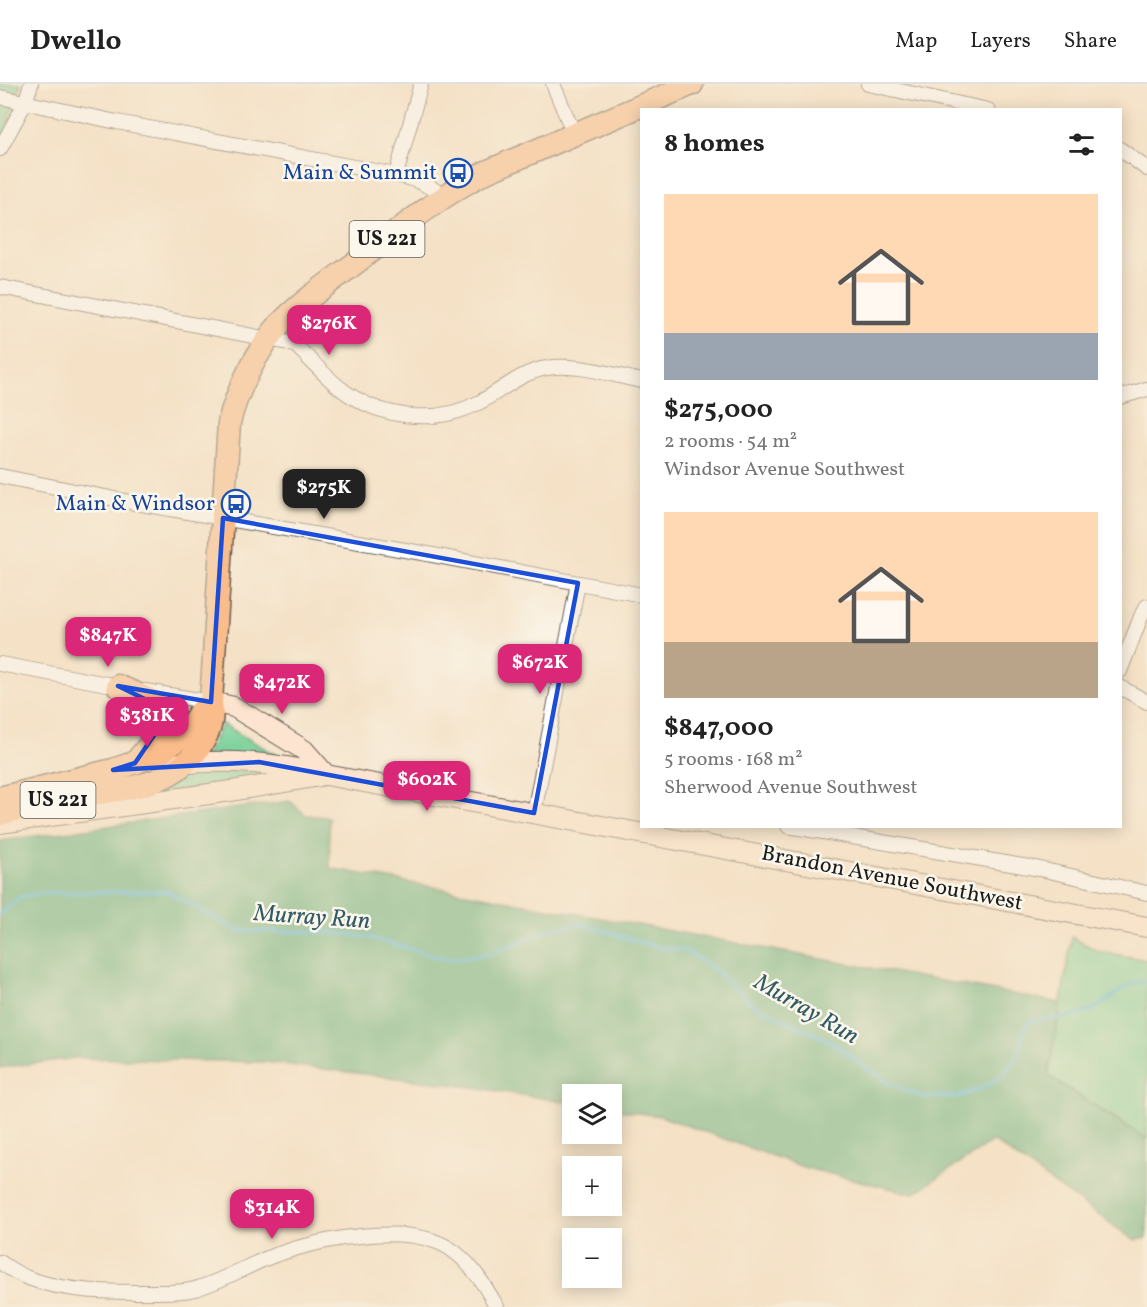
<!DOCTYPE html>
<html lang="en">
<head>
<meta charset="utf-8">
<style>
	:root { --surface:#fff; --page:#f6f6f6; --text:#222; --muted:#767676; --line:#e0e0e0; --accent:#db2777 }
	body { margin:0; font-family:Vollkorn,serif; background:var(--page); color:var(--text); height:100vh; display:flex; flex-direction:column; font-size:22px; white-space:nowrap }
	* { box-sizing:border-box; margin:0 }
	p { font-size:20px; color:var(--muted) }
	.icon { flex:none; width:33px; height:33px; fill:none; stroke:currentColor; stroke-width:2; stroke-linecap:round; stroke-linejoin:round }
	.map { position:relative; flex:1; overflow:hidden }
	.panel { position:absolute; left:640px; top:24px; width:482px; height:720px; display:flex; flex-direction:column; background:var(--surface); border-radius:0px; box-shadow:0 3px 15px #0003 }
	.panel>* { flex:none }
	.buttons { position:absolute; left:562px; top:1000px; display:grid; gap:12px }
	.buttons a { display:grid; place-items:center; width:60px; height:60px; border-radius:0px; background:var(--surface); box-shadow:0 3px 15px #0003; font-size:30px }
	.price { position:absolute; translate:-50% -51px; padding:0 14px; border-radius:12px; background:var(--accent); color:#fff; font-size:20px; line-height:39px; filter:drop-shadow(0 2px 3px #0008) }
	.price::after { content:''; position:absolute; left:50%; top:36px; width:18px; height:14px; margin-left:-9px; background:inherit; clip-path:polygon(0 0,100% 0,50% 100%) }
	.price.on { background:#222; color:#fff }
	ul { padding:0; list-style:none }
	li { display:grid; align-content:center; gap:12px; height:318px; padding:0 24px }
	li span { display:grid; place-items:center; height:186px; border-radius:0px; color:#555 }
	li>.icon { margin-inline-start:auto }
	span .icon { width:108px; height:108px; fill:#fffc; stroke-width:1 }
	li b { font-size:26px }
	h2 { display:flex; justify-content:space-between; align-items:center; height:72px; padding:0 24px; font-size:26px }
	header { display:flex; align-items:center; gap:36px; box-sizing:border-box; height:84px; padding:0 30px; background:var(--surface); border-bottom:2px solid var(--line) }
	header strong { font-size:28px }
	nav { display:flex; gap:33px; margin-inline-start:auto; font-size:21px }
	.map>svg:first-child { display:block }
	.green { fill:#76d097; stroke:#49765a; stroke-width:1.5 }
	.forest { fill:#60b280; stroke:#3e674e; stroke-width:1.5 }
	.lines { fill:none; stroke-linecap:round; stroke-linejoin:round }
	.stream { stroke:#56b9d5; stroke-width:4 }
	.minor-casing { stroke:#686158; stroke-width:16 }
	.secondary-casing { stroke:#686158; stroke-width:22 }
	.primary-casing { stroke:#686158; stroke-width:25 }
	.minor { stroke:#fff; stroke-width:14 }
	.secondary { stroke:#fde4d0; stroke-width:20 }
	.primary { stroke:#f9bc8a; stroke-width:22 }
	.marked { fill:none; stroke:#1d4ed8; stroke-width:4.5; stroke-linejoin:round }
	.labels { text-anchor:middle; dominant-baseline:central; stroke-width:5; stroke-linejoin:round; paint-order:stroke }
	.shield { fill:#fbf7ec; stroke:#5f5e5a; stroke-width:1.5 }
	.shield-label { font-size:21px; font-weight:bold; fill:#1c1c1c }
	.transit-label { font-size:22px; fill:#164399; stroke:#fbf7ec; text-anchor:end }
	.street-label { font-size:22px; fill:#1c1c1c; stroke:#fbf7ec }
	.water-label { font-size:24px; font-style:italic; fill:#335b66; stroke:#fbf7ec }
</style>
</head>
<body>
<header>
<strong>Dwello</strong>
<nav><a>Map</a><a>Layers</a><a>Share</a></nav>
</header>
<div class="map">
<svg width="1147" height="1223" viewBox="0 0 1147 1223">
	<rect width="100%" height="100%" fill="#fbf7ec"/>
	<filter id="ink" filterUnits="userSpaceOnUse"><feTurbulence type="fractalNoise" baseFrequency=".0167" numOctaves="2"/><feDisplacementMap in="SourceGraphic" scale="12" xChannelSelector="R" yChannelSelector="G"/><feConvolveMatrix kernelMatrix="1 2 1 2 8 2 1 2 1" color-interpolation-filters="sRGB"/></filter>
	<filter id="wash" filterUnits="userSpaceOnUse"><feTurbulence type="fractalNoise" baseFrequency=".008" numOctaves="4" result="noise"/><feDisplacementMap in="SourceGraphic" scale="24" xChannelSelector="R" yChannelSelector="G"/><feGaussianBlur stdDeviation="1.35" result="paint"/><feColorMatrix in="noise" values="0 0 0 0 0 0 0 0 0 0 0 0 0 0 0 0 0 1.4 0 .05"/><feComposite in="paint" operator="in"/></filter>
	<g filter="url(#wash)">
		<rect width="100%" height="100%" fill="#f4e1c6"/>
		<g class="green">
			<path d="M0,0h21l-21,62z"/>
			<path d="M222,640l56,32 -73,1z"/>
			<path d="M248,687l45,2 -150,25 47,-26z"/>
			<path d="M1072,853l25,14 50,9v179l-99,-63z"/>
		</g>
		<path class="forest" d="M290,717l16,14 23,2 1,51 731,135 -13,73 99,63v99l-13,2 -141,-99 -80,53 -107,-26 -146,-52 -48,-7v-14h-39v8l-101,-16 -208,-25 -189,-4 -75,10v-227z"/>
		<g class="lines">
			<path class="stream" d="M0,830l20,-17 25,-4 122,-2 71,40 88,1 42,5 79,22 42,-5 62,-25 31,-5 75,23 29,4 28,18 39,36 78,37 56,40 36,15h34l23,-8 22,-13 17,-23 6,-26 7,-7c22,-1 46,-2 65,-13 17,-9 29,-27 50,-26"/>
		</g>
	</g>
	<g filter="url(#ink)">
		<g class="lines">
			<g class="minor-casing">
				<g id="minor">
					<path d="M553,0l21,50"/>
					<path d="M868,0l120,26"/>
					<path d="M0,13l117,25 279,53c19,4 32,9 47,21"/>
					<path d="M0,65l25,-46 6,-19"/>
					<path d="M1120,65l27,20"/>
					<path d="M396,91l25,-91"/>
					<path d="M0,203l289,56 7,3c15,14 28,29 44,42 38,30 94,38 138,15 24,-12 42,-31 69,-35 30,-5 65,7 95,13"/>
					<path d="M1120,313l27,-8"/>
					<path d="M0,392l130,26 292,51 220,42"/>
					<path d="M0,580l123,23"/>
					<path d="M1120,587l22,-57 5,-8"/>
					<path d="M1120,603l27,15"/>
					<path d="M145,607l66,11"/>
					<path d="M534,729l44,-230"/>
					<path d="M788,742l252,43 107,24"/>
					<path d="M0,1178c9,6 17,12 28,16 37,14 78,14 117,14 16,0 34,1 50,-3 28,-8 53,-24 80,-34 46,-16 140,-36 181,-2 18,14 30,35 41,54"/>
				</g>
			</g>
			<g class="secondary-casing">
				<g id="secondary">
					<path d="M211,618l23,5 70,43 22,25"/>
					<path d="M175,680c55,-5 97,-2 151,11l821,152"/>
					<path d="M0,739l231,-32 89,-15"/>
				</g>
			</g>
			<g class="primary-casing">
				<g id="primary">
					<path d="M118,602l35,15 8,8c4,22 -13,37 -26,54"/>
					<path d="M0,714l113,-28 46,-16 25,-19 15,-22 12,-11"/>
					<path d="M0,730c25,-6 51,-14 77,-18 44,-7 91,-7 121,-47 11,-15 16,-28 13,-47l18,-279c7,-31 29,-74 50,-98 23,-24 53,-44 79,-64 42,-32 82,-65 128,-89l206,-88"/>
				</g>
			</g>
			<use href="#minor" class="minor"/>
			<use href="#secondary" class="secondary"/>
			<use href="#primary" class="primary"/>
		</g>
	</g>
	<path d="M0 0H1147V1223H0ZM223,434l355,65 -44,230 -275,-51 -146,8 22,-7 28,-41 -6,-17 -39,-19 93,16z" fill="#f4e1c6" fill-opacity=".55" fill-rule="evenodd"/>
	<path class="marked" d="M223,434l355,65 -44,230 -275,-51 -146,8 22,-7 28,-41 -6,-17 -39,-19 93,16z"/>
	<defs>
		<g id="bus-ring" transform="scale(1.5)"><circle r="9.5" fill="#fbf7ec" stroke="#1a4fb4" stroke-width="1.5"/><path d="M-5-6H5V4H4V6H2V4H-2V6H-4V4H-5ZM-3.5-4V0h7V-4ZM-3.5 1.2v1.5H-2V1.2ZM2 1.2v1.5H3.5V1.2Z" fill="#1a4fb4"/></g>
	</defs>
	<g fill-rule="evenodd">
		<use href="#bus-ring" x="458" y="89"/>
		<use href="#bus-ring" x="236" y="420"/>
	</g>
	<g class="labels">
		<g class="shield">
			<rect x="349.5" y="137" width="75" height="36" rx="4.5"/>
			<rect x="20.5" y="698" width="75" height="36" rx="4.5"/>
		</g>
		<g class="shield-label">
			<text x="387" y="155">US 221</text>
			<text x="58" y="716">US 221</text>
		</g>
		<g class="transit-label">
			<text x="437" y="89">Main &amp; Summit</text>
			<text x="215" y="420">Main &amp; Windsor</text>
		</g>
		<g class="street-label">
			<text transform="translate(892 795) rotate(11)">Brandon Avenue Southwest</text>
		</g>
		<g class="water-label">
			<text transform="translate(312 834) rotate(4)">Murray Run</text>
			<text transform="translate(806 926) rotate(30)">Murray Run</text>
		</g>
	</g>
</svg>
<div class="buttons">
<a><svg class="icon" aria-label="layers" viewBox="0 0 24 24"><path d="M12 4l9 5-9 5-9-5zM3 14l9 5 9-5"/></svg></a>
<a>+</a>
<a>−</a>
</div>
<b class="price" style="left:329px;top:272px">$276K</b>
<b class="price on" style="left:324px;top:436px">$275K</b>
<b class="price" style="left:108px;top:584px">$847K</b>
<b class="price" style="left:540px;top:611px">$672K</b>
<b class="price" style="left:282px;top:631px">$472K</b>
<b class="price" style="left:147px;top:664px">$381K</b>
<b class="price" style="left:427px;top:728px">$602K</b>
<b class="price" style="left:272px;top:1156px">$314K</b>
<section class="panel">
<h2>8 homes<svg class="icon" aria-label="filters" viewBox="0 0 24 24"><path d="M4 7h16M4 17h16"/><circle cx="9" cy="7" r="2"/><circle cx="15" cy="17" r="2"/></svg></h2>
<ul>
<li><span style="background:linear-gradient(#ffd9b3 75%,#9aa5b1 0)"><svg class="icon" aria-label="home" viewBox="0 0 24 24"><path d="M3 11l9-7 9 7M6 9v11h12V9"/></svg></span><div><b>$275,000</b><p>2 rooms · 54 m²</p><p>Windsor Avenue Southwest</p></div></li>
<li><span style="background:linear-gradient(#ffd9b3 70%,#b9a48a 0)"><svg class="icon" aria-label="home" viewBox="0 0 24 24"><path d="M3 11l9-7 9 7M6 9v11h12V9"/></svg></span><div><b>$847,000</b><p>5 rooms · 168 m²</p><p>Sherwood Avenue Southwest</p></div></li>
</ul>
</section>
</div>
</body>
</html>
